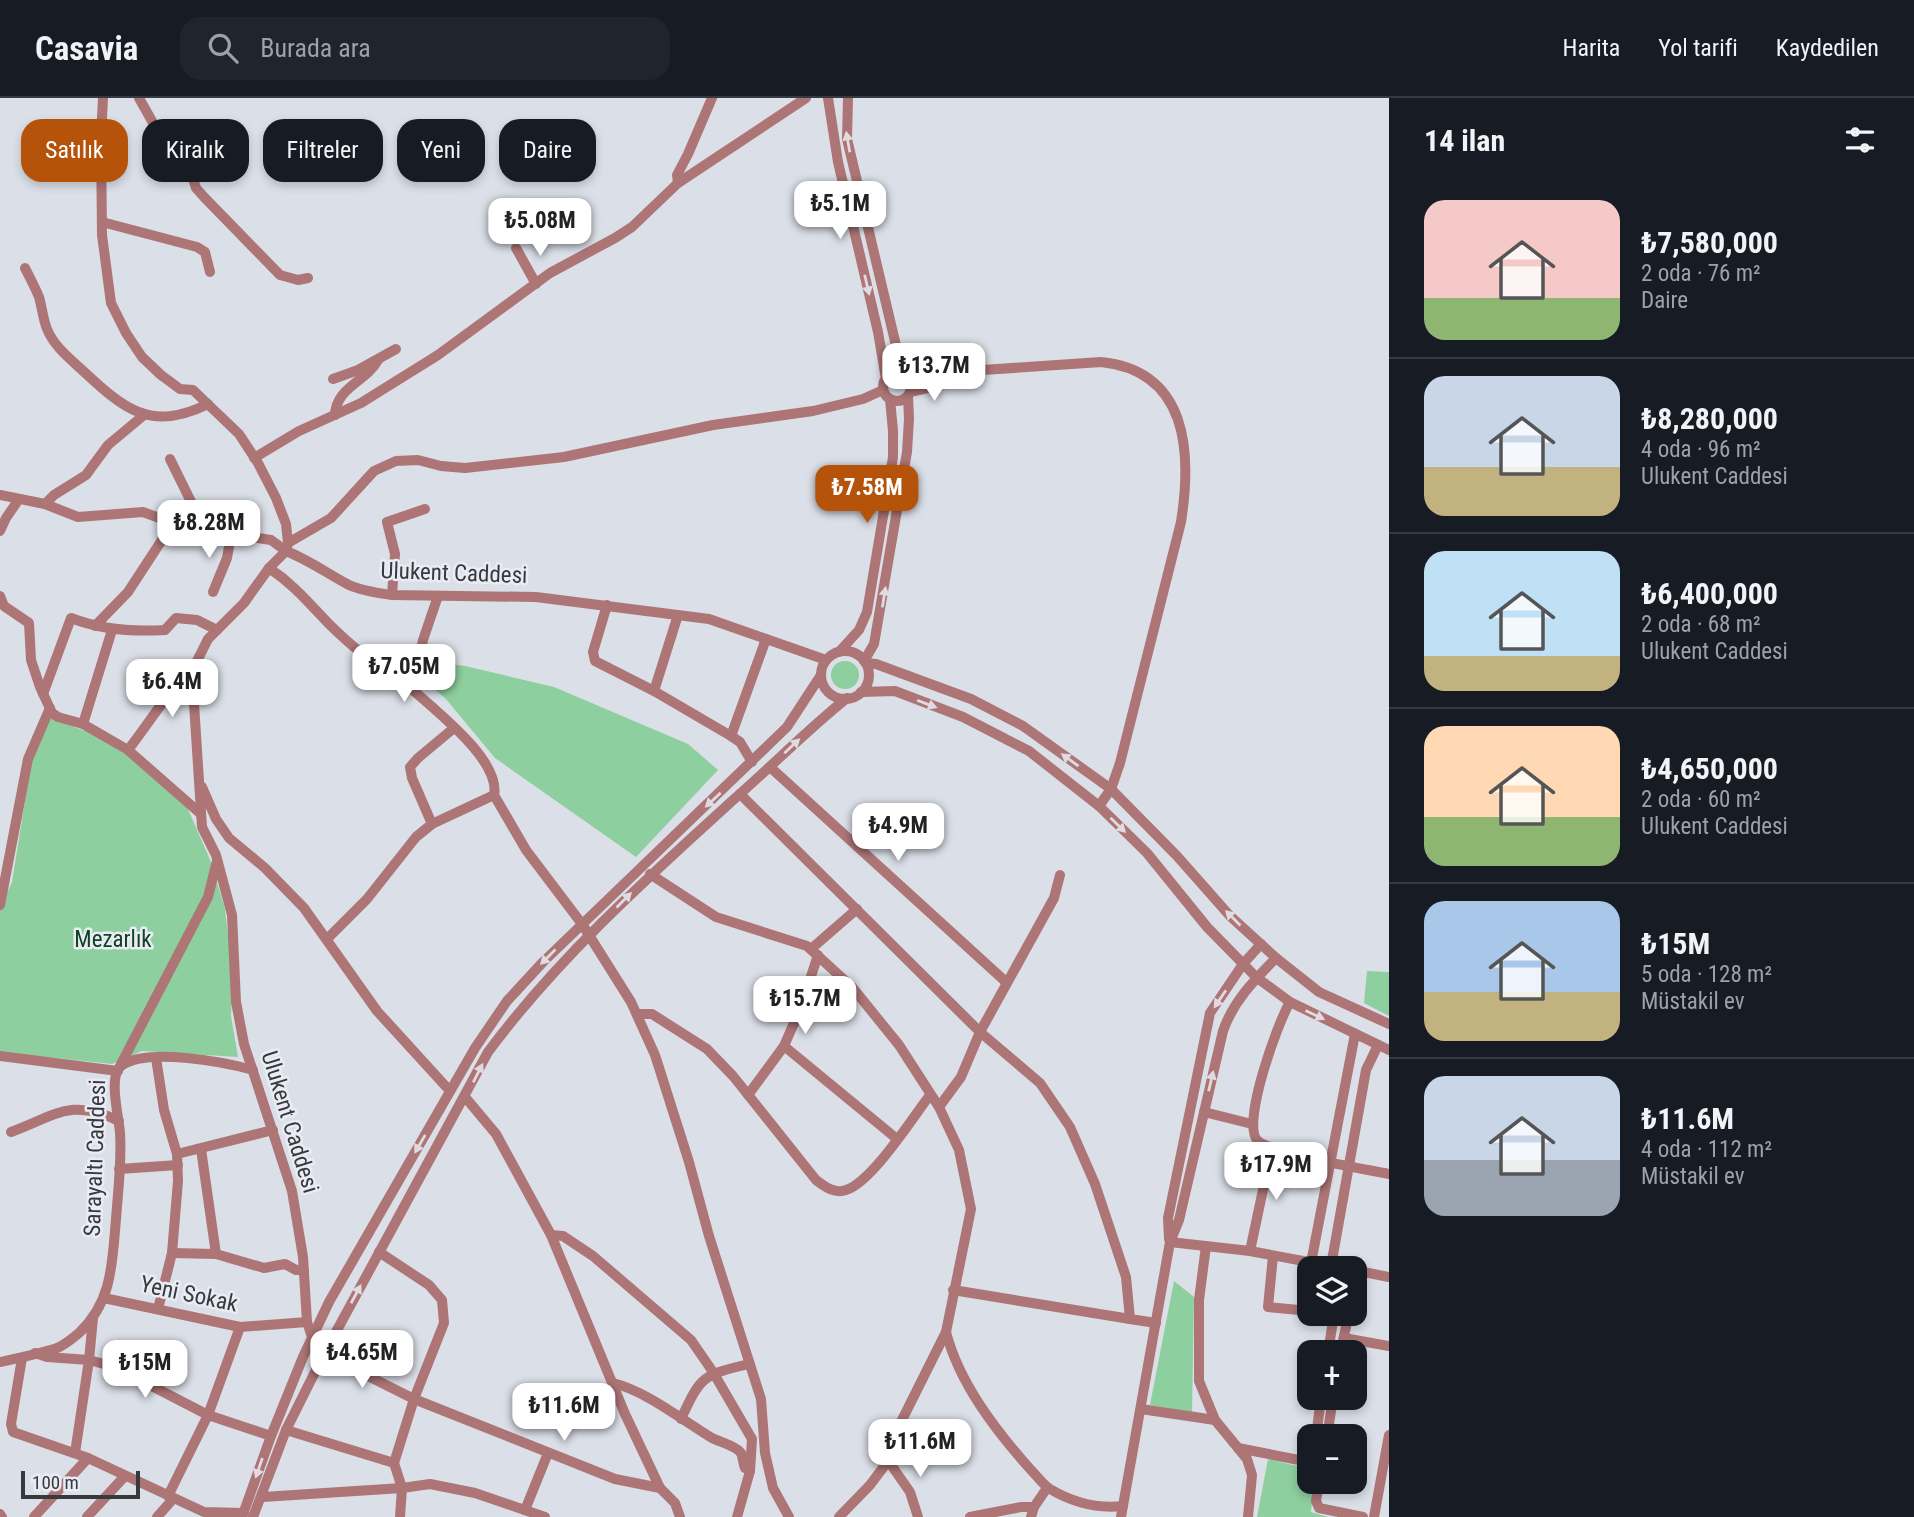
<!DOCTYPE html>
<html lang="tr">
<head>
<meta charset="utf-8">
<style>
	:root { --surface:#171b24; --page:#20242c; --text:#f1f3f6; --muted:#9ea1a6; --line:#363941; --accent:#b45309 }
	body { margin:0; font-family:"Roboto Condensed",sans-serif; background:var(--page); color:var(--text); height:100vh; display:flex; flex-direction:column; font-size:26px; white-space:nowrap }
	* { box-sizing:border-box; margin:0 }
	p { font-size:23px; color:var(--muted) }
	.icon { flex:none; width:38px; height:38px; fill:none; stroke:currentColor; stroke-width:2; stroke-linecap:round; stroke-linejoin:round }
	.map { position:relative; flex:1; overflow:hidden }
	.panel { display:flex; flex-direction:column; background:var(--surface); width:525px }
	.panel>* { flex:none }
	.banner { position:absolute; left:21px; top:21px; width:665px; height:63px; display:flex; gap:14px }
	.fabs { position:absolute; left:1297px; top:1158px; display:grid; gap:14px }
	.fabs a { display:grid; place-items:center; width:70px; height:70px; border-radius:14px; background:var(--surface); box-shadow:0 4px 10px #0003; font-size:35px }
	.scale { position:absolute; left:21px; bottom:18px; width:119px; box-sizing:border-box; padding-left:7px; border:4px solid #38393c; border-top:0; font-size:19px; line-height:24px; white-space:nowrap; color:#38393c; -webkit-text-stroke:5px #e9ecf4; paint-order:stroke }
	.price { position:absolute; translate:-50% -60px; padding:0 16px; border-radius:14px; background:#fff; color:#222; font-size:23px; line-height:46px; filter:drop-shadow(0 2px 4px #0008) }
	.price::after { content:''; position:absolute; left:50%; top:42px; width:21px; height:16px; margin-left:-10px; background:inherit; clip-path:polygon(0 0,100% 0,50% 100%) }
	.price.selected { background:var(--accent); color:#fff }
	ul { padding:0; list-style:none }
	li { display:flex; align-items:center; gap:21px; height:175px; padding:0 35px }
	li+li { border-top:2px solid var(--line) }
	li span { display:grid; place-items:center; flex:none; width:196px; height:140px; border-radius:21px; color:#555 }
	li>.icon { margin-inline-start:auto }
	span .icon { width:84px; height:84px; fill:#fffc; stroke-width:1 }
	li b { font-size:30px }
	h2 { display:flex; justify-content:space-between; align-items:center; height:84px; padding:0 35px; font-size:30px }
	.tag { padding:0 24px; border-radius:21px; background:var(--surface); box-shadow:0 4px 10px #0003; font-size:24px; line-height:63px }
	.tag.selected { background:var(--accent); color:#fff }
	header { display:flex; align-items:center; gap:42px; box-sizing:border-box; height:98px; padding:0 35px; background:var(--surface); border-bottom:2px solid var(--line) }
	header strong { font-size:33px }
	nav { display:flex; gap:38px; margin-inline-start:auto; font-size:24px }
	.search { width:490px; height:63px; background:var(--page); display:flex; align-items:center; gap:18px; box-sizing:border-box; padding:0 24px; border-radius:21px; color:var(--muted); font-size:26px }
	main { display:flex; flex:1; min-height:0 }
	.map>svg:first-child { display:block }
	.green { fill:#8ecf9f }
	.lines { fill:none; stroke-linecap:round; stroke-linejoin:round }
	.minor { stroke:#ad7576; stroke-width:10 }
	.oneway { fill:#e0dae1 }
	.labels { text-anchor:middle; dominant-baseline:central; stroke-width:5; stroke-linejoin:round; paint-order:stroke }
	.street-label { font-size:23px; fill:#38393c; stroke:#e9ecf4 }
	.park-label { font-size:23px; fill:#114223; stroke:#e9ecf4 }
</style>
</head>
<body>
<header>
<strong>Casavia</strong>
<div class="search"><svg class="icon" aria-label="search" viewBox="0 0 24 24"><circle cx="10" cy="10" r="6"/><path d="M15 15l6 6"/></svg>Burada ara</div>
<nav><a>Harita</a><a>Yol tarifi</a><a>Kaydedilen</a></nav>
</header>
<main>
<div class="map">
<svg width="1389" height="1419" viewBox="0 0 1389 1419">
	<rect width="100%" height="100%" fill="#dbdfe7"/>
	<g class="green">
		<circle cx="845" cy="577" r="14"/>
		<path d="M432,564l33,4 89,21 134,57 30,26 -82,87 -141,-99 -50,-60 -16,-13z"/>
		<path d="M48,619l40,15 57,34 43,43 23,53 14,47 8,69 -2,38 7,41 -96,-6 -30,13 -112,-12v-143l12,-27 20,-125z"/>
		<path d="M1367,873l22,1v44l-25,-13z"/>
		<path d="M1174,1183l20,16 -2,115 -42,-7z"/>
		<path d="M1268,1361l41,10v13h5l-3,30 17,5h-71z"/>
	</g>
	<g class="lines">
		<g class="minor">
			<path d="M139,0l18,32 29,26 10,32 8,9 76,78 18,5 10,-2"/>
			<path d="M828,0l10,64 40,170 8,47"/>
			<path d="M848,0l-1,41 56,236"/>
			<path d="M678,85l-1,-8 11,-21 24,-56"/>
			<path d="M102,124l95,25 8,5 5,20"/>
			<path d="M516,150l20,36"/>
			<path d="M25,170c5,10 10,19 14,29 3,10 4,22 8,32 7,17 21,28 34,40 42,39 69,64 127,35"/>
			<circle cx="897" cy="289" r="14"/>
			<path d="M907,280l9,-2 25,2 42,-8 118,-8c87,9 91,90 80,160l-61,241 -9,26 -12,17"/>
			<path d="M333,281l25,-9 38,-21"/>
			<path d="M910,294l22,-5 9,-9"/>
			<path d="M335,317c1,-28 31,-33 43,-55"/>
			<path d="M254,360l45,-27 62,-28 77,-48 112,-82 65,-35 17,-11 46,-44 128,-85"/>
			<path d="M170,361l35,71"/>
			<path d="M0,397l45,9 33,13 65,-5 30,11 32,7 66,10 15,11 2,-8 -2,-19 -10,-26 -18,-35 -19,-29 -46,-44 -13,-1 -19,-14 -19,-18 -16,-24 -15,-30 -9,-68 -1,-98 2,-39"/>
			<path d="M45,406l9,-9 32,-20 22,-30 36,-30"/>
			<path d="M0,433l6,-13 13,-19"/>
			<path d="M288,445l43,-25 43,-47 22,-10 22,-1 23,6 24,2 99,-11 149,-32 100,-14 50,-12 20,-9"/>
			<path d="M269,470c24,16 39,34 59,55 21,21 59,53 85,67"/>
			<path d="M213,494l14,-34 4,-23"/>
			<path d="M392,497l3,-41 -8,-32 38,-13"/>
			<path d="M0,498l4,10 25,17 2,37 9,27 12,26 6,4 25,7 45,26 73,64"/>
			<path d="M438,498l-15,44 -10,50c24,22 88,71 81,105l32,55 56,74 49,78 24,53 34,107 20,74 52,163 4,54 8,35 16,29"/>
			<path d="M607,507l-14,47 2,9 59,30 77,45 9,6 12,20"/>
			<path d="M95,528l33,-34 45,-69"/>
			<circle cx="845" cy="577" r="24"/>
			<path d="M839,554l20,-22 8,-18 26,-155v-26l-3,-32"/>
			<path d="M864,563l10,-17 33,-192 2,-33 -1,-23"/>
			<path d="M866,565l10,1 95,35 52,27 88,63 66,67 53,60 46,42 43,34 70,32"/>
			<path d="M654,593l24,-76"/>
			<path d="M861,594l34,-1 68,26 66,34 70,55 48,47 60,74 49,50 34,25 99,48"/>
			<path d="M43,596l28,-76c31,12 62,14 94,12l11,-12 21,2 20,10"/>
			<path d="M83,626l29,-94"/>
			<path d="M731,638l35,-97"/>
			<path d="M128,652c22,-28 40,-59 66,-83"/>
			<path d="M770,669l236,215"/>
			<path d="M202,689l14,32 13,19 36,30 39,40 73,103 73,80"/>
			<path d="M740,696l240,238 60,51 30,44 25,57 31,93 4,42 26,4"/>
			<path d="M432,726l-20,-46 -2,-11 8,-9 36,-30"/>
			<path d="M650,776l66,43 91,29 45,41 47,58 40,62 20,43 12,59 -25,123c13,51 50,99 85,138 6,6 12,15 19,19 22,13 47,20 73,17"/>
			<path d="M0,807l28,-146 22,-51"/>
			<path d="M327,841l40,-40 49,-62 16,-13 62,-29"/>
			<path d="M811,851l46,-40"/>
			<path d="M1290,904c-12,20 -50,124 -32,139 16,13 106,28 131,33"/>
			<path d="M637,916h15l55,35 26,27 83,104c9,7 19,14 30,10 26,-8 67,-73 84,-95"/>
			<path d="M784,948l113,93"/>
			<path d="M0,958l118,15"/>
			<path d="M156,960l8,52 13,44 1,27 -6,72 -14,56"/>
			<path d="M120,968l88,-169 9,-36"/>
			<path d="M748,997l36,-49 17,-39 17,-52"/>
			<path d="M465,999l31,37 55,101 74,179 35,74"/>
			<path d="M939,1009l22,-30 19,-45 74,-134 6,-23"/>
			<path d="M1204,1014l48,12"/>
			<path d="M11,1034c44,-16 60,-35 108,-11"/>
			<path d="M201,1051l15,105"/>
			<path d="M177,1056l96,-24"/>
			<path d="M119,1071l59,-4"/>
			<path d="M551,1137l12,1 30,20 98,84 22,32 39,67 -2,32 -13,46"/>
			<path d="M1169,1141l-1,-21 42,-205 33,-49 18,-20"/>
			<path d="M1170,1144l80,9 96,18"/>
			<path d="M1206,1148l-7,54v81l16,39 32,39 5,16 -4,42"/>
			<path d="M1250,1153l22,-104"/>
			<path d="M379,1154l50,33 13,15 2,23 -30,76 -20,64 8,25 -2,29"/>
			<path d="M172,1155l44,1 48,14 21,-4 11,6h8"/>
			<path d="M1273,1158l-5,51 41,4"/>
			<path d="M1311,1165l44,-229"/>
			<path d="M1331,1168l35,-196 12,-25"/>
			<path d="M1354,1172l35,7"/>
			<path d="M1354,1191l4,-18"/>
			<path d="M953,1192l177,29"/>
			<path d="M104,1200l136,29 67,-5"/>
			<path d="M93,1220l-4,42 26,7 93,48 63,21"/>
			<path d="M1344,1240l45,8"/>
			<path d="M35,1255l12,4 42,3 -14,93"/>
			<path d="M1328,1255l6,-39"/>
			<path d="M1340,1255l9,-39"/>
			<path d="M22,1260l-11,66 2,8 75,26 116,54 40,1"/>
			<path d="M0,1264c19,-4 39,-8 57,-14 8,-3 16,-10 22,-15 34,-32 33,-71 37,-114 2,-28 6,-58 4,-86 -1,-15 -12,-57 1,-67 25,-19 103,-4 132,4"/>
			<path d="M613,1285c33,8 69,37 99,55 8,4 24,8 29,15 2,4 2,11 4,15l5,3"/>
			<path d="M1141,1311l74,11"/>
			<path d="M681,1321c20,-43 21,-44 68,-55"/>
			<path d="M286,1332l108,33"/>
			<path d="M1316,1339l5,-39"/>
			<path d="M1327,1339l6,-39"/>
			<path d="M1238,1350l71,14"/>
			<path d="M887,1361l23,33 8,25"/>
			<path d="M1319,1384l-3,19 3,7 44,9"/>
			<path d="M168,1398l40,-81 32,-88"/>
			<path d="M263,1399l139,-9 28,-4 45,9 70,24"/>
			<path d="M525,1412l23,-57"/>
			<path d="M0,1416l2,3"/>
			<path d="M34,1419l54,-59"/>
			<path d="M87,1419l38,-41"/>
			<path d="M157,1419l16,-18"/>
			<path d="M242,1419l29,-81 32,-79 26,-55 146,-254 32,-47 36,-39 244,-235 34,-52"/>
			<path d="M253,1419l33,-87 38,-76 164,-302c70,-94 158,-173 244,-251 39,-34 75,-71 115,-103"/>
			<path d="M680,1419l-5,-14 -15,-15 -45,-9 -201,-80 -90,-45 -12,-17 -5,-15 -4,-65 -11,-66 -48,-147 -8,-42 -4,-87 -16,-60 -14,-28 -8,-123v-37l14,-28 36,-36 25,-35 17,-17c23,9 42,23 63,34 13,6 29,8 43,10l144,2 173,22 117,41"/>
			<path d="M839,1419l31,-32 15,-20 16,-43 45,-90"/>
			<path d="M970,1419l51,-10h13"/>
			<path d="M1031,1419l3,-10 13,-19"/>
			<path d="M1121,1419l49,-275 9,-22 44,-189c10,-29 31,-51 53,-73"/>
			<path d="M1374,1419l15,-82"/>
		</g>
	</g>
	<defs><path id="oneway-solid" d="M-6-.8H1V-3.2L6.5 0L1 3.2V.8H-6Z" transform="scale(1.75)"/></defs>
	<g class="oneway">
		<use href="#oneway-solid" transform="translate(848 44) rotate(-100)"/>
		<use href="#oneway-solid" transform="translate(867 187) rotate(77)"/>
		<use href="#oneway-solid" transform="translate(884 499) rotate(-81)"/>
		<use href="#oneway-solid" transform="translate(927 606) rotate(21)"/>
		<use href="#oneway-solid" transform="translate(792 648) rotate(-43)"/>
		<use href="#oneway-solid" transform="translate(1070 662) rotate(-144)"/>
		<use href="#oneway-solid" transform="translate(713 702) rotate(137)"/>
		<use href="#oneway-solid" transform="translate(1118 727) rotate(44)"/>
		<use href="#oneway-solid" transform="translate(624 802) rotate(-45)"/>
		<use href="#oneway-solid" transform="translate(1233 820) rotate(-135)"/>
		<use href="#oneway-solid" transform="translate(548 859) rotate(135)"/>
		<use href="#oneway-solid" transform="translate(1220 901) rotate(124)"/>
		<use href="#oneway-solid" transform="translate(1315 917) rotate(25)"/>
		<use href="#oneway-solid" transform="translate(478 975) rotate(-63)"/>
		<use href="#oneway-solid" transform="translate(1211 983) rotate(-77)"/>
		<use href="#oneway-solid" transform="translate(420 1046) rotate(120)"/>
		<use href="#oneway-solid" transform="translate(356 1196) rotate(-62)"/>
		<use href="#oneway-solid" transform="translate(259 1370) rotate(109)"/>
	</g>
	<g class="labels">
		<g class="street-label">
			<text transform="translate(454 475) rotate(2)">Ulukent Caddesi</text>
			<text transform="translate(290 1024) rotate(73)">Ulukent Caddesi</text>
			<text transform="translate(95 1060) rotate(-88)">Sarayaltı Caddesi</text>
			<text transform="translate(189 1196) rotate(12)">Yeni Sokak</text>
		</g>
		<g class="park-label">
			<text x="113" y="841">Mezarlık</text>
		</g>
	</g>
</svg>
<div class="fabs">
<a><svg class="icon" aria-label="layers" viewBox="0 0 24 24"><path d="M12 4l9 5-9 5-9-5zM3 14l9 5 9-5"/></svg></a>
<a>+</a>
<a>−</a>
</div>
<div class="scale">100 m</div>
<b class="price" style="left:840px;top:143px">₺5.1M</b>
<b class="price" style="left:540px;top:160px">₺5.08M</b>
<b class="price" style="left:934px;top:305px">₺13.7M</b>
<b class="price selected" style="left:867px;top:427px">₺7.58M</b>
<b class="price" style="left:209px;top:462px">₺8.28M</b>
<b class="price" style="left:404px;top:606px">₺7.05M</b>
<b class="price" style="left:172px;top:621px">₺6.4M</b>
<b class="price" style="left:898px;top:765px">₺4.9M</b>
<b class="price" style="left:805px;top:938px">₺15.7M</b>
<b class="price" style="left:1276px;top:1104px">₺17.9M</b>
<b class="price" style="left:362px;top:1292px">₺4.65M</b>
<b class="price" style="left:145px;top:1302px">₺15M</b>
<b class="price" style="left:564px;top:1345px">₺11.6M</b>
<b class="price" style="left:920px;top:1381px">₺11.6M</b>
<div class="banner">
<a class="tag selected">Satılık</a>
<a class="tag">Kiralık</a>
<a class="tag">Filtreler</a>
<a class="tag">Yeni</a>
<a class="tag">Daire</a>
</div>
</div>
<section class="panel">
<h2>14 ilan<svg class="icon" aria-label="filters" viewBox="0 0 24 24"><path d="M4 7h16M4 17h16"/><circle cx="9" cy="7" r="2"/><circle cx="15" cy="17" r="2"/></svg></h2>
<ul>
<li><span style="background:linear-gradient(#f6c9c9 70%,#8fb573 0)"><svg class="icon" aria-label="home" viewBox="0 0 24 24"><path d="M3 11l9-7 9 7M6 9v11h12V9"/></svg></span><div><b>₺7,580,000</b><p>2 oda · 76 m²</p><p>Daire</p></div></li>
<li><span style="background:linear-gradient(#c9d6e8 65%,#c2b280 0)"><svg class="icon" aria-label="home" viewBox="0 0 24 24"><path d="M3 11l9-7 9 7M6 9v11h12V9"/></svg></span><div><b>₺8,280,000</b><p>4 oda · 96 m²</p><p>Ulukent Caddesi</p></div></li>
<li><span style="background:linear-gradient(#bfe0f5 75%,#c2b280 0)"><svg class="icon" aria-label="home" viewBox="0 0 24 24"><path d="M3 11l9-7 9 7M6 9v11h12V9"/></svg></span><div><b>₺6,400,000</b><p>2 oda · 68 m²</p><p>Ulukent Caddesi</p></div></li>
<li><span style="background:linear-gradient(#ffd9b3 65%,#8fb573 0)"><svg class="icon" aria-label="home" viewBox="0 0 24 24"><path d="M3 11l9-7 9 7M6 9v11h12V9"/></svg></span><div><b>₺4,650,000</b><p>2 oda · 60 m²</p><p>Ulukent Caddesi</p></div></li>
<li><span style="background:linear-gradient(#a9c7e8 65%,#c2b280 0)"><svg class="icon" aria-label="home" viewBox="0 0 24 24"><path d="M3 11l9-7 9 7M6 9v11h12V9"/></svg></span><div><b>₺15M</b><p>5 oda · 128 m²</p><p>Müstakil ev</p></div></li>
<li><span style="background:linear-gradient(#c9d6e8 60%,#9aa5b1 0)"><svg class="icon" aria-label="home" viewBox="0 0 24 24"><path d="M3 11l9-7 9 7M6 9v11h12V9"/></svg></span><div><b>₺11.6M</b><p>4 oda · 112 m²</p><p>Müstakil ev</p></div></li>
</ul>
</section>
</main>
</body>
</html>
